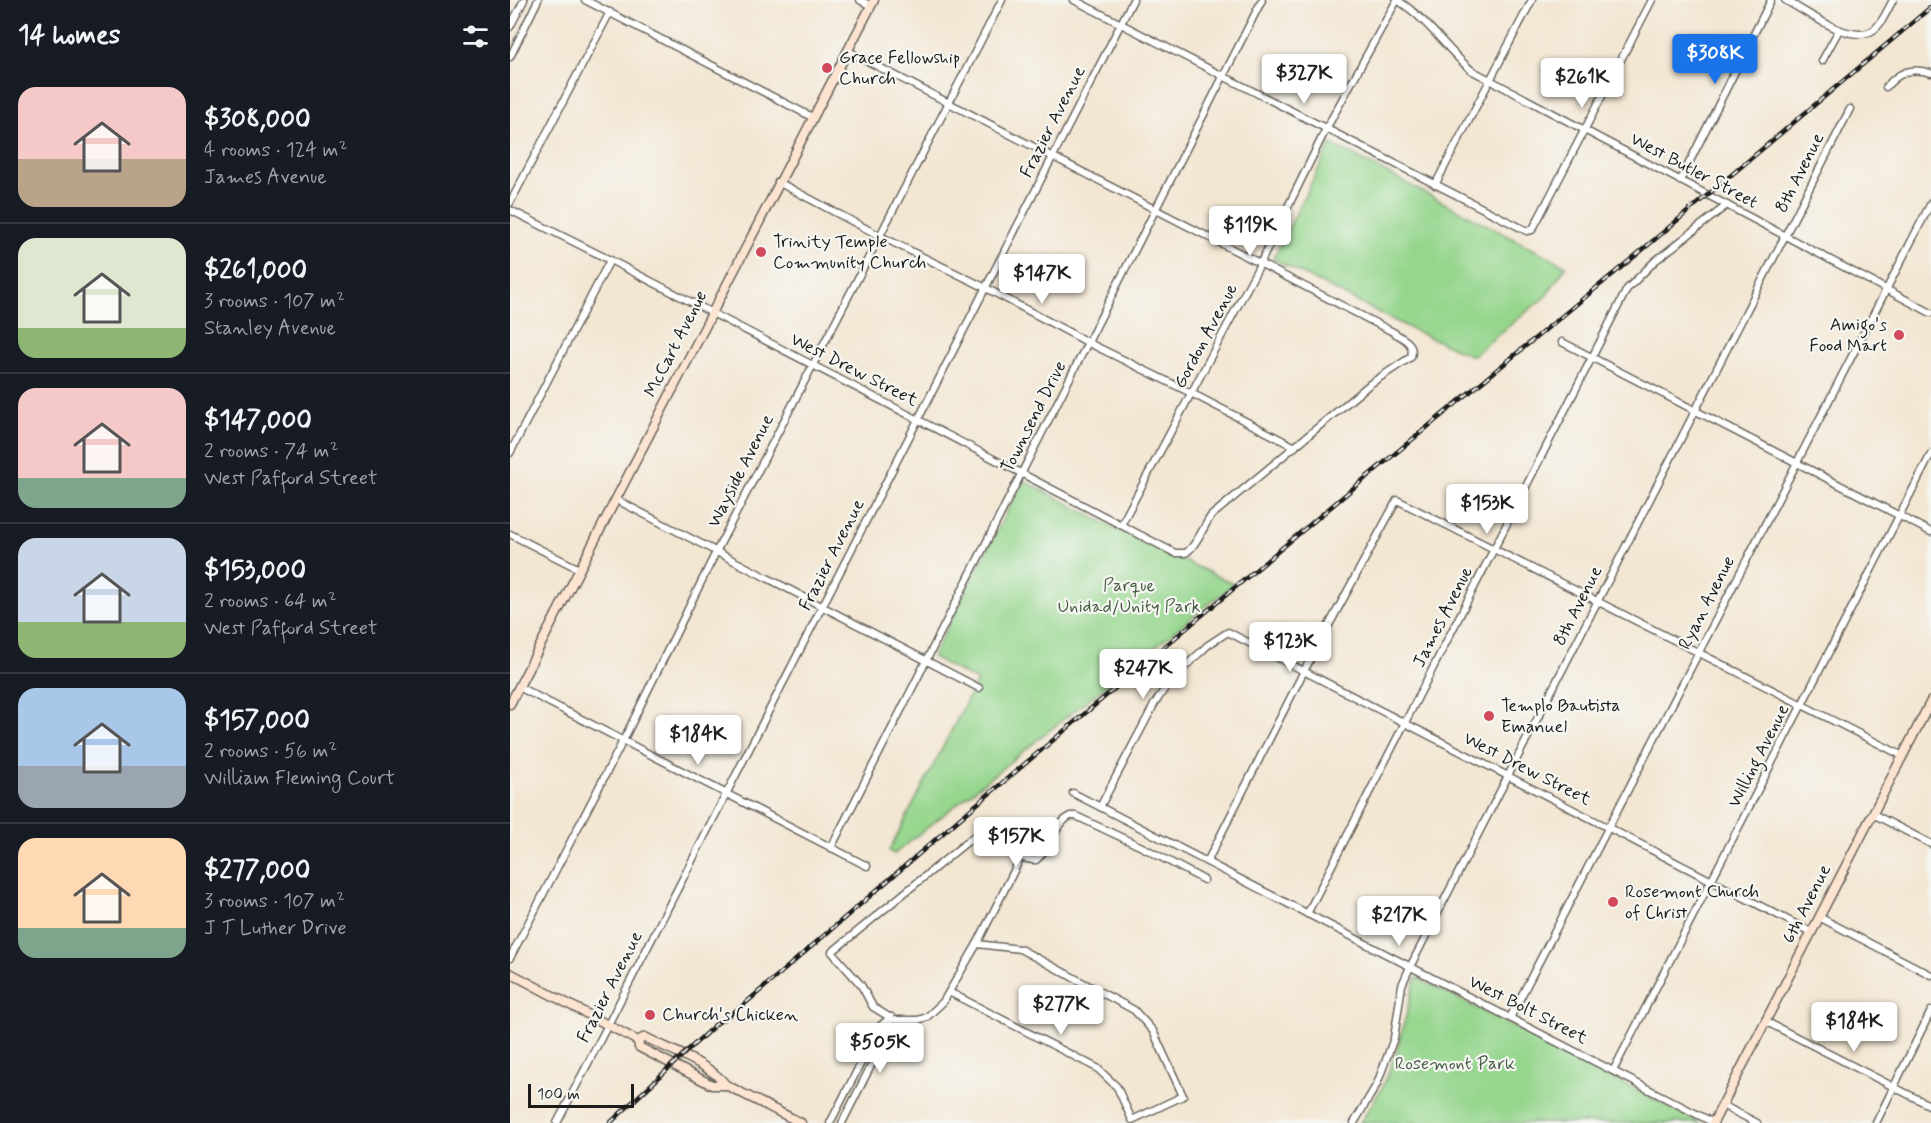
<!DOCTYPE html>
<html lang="en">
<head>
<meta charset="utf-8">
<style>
	:root { --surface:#171b24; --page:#20242c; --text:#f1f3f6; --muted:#9ea1a6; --line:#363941; --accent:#1a73e8 }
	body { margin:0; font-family:Mynerve,sans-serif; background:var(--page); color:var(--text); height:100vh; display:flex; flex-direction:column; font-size:22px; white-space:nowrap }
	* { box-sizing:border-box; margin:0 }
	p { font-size:20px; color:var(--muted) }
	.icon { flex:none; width:33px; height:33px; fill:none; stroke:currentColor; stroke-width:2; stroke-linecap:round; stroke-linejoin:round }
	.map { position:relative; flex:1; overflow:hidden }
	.sheet { display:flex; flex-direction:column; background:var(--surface); width:510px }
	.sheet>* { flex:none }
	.scale { position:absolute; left:18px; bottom:15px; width:106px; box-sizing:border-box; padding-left:6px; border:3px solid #1c1c1c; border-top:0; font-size:16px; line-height:21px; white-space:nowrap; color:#1c1c1c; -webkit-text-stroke:4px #f6f6f2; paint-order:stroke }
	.price { position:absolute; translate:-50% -51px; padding:0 14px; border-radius:6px; background:#fff; color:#222; font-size:20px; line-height:39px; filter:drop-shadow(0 2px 3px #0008) }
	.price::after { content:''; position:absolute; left:50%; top:36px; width:18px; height:14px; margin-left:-9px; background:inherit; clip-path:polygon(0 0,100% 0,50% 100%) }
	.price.active { background:var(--accent); color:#fff }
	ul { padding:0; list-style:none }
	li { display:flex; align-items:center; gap:18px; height:150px; padding:0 18px }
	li+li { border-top:2px solid var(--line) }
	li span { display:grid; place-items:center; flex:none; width:168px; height:120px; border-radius:18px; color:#555 }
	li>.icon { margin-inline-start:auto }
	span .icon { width:72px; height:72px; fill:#fffc; stroke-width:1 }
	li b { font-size:26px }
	h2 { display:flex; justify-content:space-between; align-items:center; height:72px; padding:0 18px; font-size:26px }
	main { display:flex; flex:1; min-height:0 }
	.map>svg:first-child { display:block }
	.green { fill:#95d68d; stroke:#587954; stroke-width:1.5 }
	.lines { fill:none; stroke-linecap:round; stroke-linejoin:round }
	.street-casing { stroke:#67635c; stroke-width:9 }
	.secondary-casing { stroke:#67635c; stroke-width:11 }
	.street { stroke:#fff; stroke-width:6 }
	.secondary { stroke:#fde4d1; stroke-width:8 }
	.rail-casing { stroke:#1c1c1c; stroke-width:4.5 }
	.rail { stroke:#f6f6f2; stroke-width:2; stroke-dasharray:7; stroke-linecap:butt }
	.poi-dot { fill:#d1495b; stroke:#f6f6f2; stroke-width:2 }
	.labels { text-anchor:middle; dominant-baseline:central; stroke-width:4.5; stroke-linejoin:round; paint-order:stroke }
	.poi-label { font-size:18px; fill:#1c1c1c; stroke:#f6f6f2; text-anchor:start }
	.street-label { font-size:18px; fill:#1c1c1c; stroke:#f6f6f2 }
	.park-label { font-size:18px; fill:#465d44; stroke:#f6f6f2 }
</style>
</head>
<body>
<main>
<section class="sheet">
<h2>14 homes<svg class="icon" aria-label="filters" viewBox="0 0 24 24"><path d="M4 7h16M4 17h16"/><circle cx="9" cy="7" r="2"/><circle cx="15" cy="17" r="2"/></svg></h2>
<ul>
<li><span style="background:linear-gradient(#f6c9c9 60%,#b9a48a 0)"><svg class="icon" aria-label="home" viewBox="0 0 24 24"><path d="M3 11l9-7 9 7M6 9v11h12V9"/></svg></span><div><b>$308,000</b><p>4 rooms · 124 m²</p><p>James Avenue</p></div></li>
<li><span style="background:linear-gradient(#dfe7d0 75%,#8fb573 0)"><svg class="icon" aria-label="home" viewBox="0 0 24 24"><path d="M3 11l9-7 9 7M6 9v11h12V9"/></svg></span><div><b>$261,000</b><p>3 rooms · 107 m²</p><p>Stanley Avenue</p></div></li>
<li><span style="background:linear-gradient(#f6c9c9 75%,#7fa58c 0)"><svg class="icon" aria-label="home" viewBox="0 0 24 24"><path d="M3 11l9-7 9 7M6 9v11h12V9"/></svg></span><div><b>$147,000</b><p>2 rooms · 74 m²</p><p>West Pafford Street</p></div></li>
<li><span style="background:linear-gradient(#c9d6e8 70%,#8fb573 0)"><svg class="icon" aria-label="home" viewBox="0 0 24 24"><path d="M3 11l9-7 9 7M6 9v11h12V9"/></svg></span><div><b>$153,000</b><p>2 rooms · 64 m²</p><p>West Pafford Street</p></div></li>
<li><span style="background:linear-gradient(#a9c7e8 65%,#9aa5b1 0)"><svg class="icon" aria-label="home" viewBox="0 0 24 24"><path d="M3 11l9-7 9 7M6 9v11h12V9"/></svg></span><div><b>$157,000</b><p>2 rooms · 56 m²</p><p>William Fleming Court</p></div></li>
<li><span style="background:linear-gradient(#ffd9b3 75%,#7fa58c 0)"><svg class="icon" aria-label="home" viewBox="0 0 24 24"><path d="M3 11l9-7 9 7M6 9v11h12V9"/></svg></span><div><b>$277,000</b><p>3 rooms · 107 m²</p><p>J T Luther Drive</p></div></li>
</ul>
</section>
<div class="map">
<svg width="1421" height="1123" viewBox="0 0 1421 1123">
	<rect width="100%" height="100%" fill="#f6f6f2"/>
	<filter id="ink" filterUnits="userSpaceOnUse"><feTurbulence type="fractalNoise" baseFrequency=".0167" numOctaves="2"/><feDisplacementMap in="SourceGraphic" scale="12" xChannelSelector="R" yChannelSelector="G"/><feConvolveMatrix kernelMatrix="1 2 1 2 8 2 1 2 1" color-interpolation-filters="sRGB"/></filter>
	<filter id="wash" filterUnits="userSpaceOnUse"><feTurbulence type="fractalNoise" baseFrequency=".008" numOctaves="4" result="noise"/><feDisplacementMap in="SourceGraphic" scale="24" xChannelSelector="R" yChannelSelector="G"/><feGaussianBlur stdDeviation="1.35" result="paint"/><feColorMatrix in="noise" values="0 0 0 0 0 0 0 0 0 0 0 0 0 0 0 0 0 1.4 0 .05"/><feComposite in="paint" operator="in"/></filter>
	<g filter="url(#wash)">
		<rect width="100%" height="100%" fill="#f3e6d2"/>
		<g class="green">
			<path d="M821,144l235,122 -20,30 -74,60 -59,-26 -140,-71z"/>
			<path d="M513,480l93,49 118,55 -340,270 -5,-3 88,-170 -45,-24z"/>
			<path d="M906,977l285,146h-341l22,-35 14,-34z"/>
		</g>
	</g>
	<g filter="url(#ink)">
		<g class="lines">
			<g class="street-casing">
				<g id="street">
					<path d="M75,0l227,117"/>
					<path d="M350,0l11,6"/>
					<path d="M564,0l453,231 5,-1 3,-5 117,-225"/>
					<path d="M887,0c31,19 47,47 74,70l460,243"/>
					<path d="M1275,0c20,11 65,44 87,31 10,-6 15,-21 21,-31"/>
					<path d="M0,27l14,-27"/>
					<path d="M0,57l28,-57"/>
					<path d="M1312,61l17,-31"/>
					<path d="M1376,87c13,-15 25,-20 45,-14"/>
					<path d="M1170,181l91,-181"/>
					<path d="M268,182l102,54 104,51 105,56 104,51 102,53"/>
					<path d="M925,185l97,-185"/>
					<path d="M0,203l100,-191"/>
					<path d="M0,210l100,50 565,293c1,0 9,0 10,0 9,-3 20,-29 26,-37l159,-132 41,-27c4,-15 -8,-18 -18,-25l-545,-281"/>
					<path d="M1052,342l369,190"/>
					<path d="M0,453l100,-193"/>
					<path d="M105,499l364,189"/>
					<path d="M611,525l139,-261 66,-135 71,-129"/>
					<path d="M0,534l69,35"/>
					<path d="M9,687l348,179"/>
					<path d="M563,793l641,330"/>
					<path d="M590,807l55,-104 15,-22 38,-36 20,-13 583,300"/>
					<path d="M1363,814l58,30"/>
					<path d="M321,848l431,-848"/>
					<path d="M511,857l-44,87 -34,58 -16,15 -9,3h-24l-21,-13 -12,-22 -29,-33 146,-119c13,10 42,28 58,27 15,-11 17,-34 34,-44h6l68,32 60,32"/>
					<path d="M697,862l97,-191 93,-171 506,256"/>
					<path d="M797,914l320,-625 28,-28 72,-56"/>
					<path d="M1309,917l112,58"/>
					<path d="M0,958l113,-217 93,-189 286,-552"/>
					<path d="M439,992l148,76 20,19 15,33 51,-24 -30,-65 -19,-21 -114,-61 -43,-5"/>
					<path d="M1000,1018l421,-815"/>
					<path d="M1255,1021l166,85"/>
					<path d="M1103,1071l318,-617"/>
					<path d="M1212,1105l35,18"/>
					<path d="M47,1123c194,-373 382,-749 576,-1123"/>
					<path d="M320,1123l50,-97 11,-9"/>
					<path d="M332,1123l46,-91 3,-15"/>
					<path d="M844,1123l23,-39 17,-46 8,-53 8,-18 440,-858"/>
					<path d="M1366,1123l55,-112"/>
				</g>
			</g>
			<g class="secondary-casing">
				<g id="secondary">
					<path d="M0,704l364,-704"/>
					<path d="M0,973l128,68 1,6 73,38h14"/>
					<path d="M128,1041l7,-4c24,13 64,26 81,48l75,38"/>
					<path d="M1203,1123l218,-422"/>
				</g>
			</g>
			<use href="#street" class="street"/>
			<use href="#secondary" class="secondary"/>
			<g class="rail-casing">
				<path id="rail" d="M100,1123l106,-99 25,-17 223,-192 393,-330 278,-229 296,-249"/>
			</g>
			<use href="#rail" class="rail"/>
		</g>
	</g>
	<g class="poi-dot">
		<circle cx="317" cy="68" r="6"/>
		<circle cx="251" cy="252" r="6"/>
		<circle cx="1389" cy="335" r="6"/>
		<circle cx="979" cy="716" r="6"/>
		<circle cx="1103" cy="902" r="6"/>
		<circle cx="140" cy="1015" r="6"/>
	</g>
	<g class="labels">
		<g class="poi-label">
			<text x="329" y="58">Grace Fellowship<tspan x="329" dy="21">Church</tspan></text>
			<text x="263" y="242">Trinity Temple<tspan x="263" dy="21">Community Church</tspan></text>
			<text x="1377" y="325" text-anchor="end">Amigo's<tspan x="1377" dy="21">Food Mart</tspan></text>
			<text x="991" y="706">Templo Bautista<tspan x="991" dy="21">Emanuel</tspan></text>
			<text x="1115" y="892">Rosemont Church<tspan x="1115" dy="21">of Christ</tspan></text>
			<text x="152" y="1015">Church's Chicken</text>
		</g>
		<g class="street-label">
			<text transform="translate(543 122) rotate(-63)">Frazier Avenue</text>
			<text transform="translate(1184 171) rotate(28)">West Butler Street</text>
			<text transform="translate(1290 173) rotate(-63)">8th Avenue</text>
			<text transform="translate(696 336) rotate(-62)">Gordon Avenue</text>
			<text transform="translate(166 344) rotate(-63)">McCart Avenue</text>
			<text transform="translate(344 370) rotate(27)">West Drew Street</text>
			<text transform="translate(524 417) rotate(-63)">Townsend Drive</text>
			<text transform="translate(231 471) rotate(-63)">Wayside Avenue</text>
			<text transform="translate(322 555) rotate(-63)">Frazier Avenue</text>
			<text transform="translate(1197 603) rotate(-63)">Ryan Avenue</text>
			<text transform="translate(1068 606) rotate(-63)">8th Avenue</text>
			<text transform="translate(933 617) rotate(-63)">James Avenue</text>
			<text transform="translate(1249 756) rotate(-63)">Willing Avenue</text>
			<text transform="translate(1017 769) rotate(27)">West Drew Street</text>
			<text transform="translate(1297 904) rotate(-63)">6th Avenue</text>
			<text transform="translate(100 987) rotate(-63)">Frazier Avenue</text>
			<text transform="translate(1018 1010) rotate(27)">West Bolt Street</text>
		</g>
		<g class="park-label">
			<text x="619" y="586">Parque<tspan x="619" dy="21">Unidad/Unity Park</tspan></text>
			<text x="945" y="1064">Rosemont Park</text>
		</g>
	</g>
</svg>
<div class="scale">100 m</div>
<b class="price active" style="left:1205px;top:85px">$308K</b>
<b class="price" style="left:794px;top:105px">$327K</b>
<b class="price" style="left:1072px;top:109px">$261K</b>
<b class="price" style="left:740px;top:257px">$119K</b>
<b class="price" style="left:532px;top:305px">$147K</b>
<b class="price" style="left:977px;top:535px">$153K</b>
<b class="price" style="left:780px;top:673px">$123K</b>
<b class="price" style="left:633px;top:700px">$247K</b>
<b class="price" style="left:188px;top:766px">$184K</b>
<b class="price" style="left:506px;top:868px">$157K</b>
<b class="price" style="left:889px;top:947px">$217K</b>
<b class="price" style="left:551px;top:1036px">$277K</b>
<b class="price" style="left:1344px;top:1053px">$184K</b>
<b class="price" style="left:370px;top:1074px">$505K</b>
</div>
</main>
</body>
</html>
